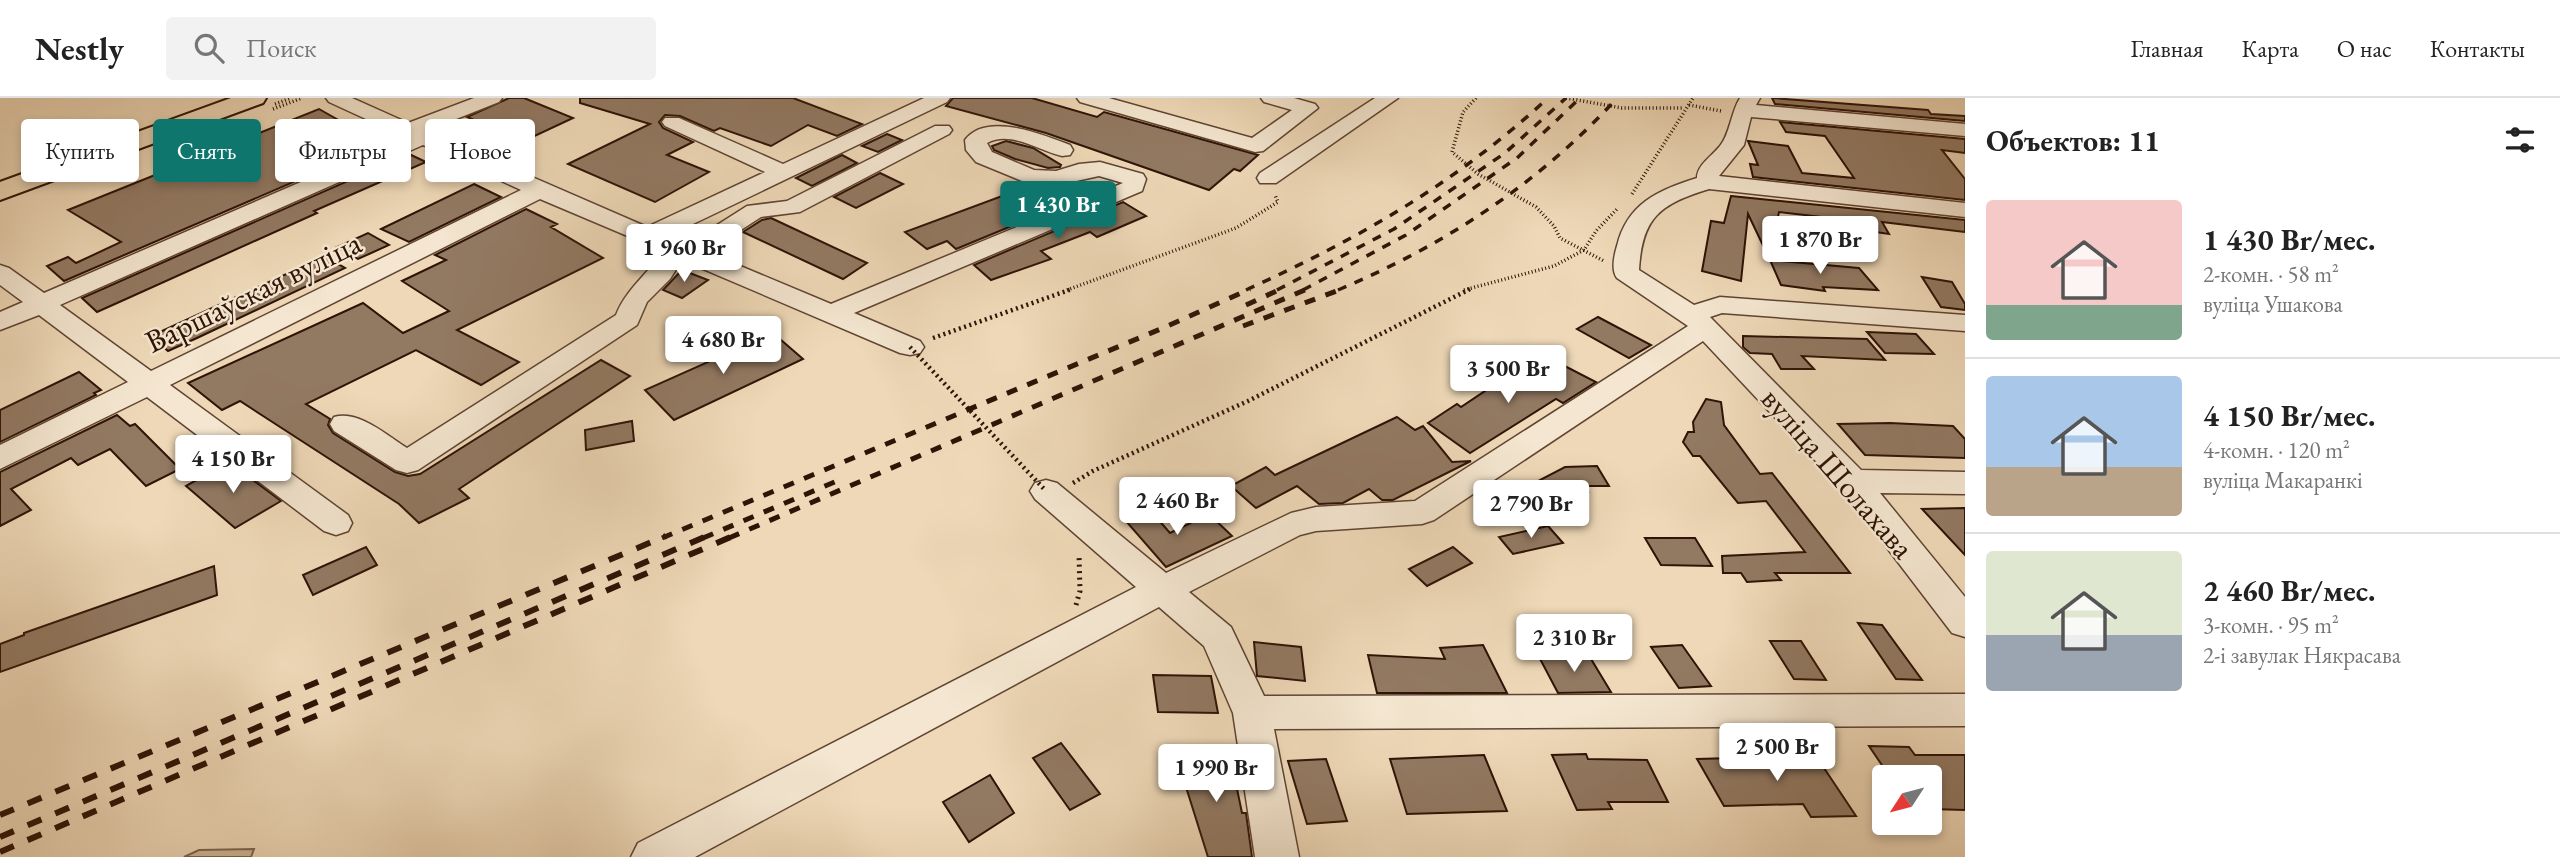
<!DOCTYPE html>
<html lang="ru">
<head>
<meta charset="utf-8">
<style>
	:root { --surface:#fff; --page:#f2f2f2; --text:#222; --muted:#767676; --line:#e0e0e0; --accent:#0f766e }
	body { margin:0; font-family:"EB Garamond",serif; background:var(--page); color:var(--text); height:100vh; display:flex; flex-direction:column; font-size:26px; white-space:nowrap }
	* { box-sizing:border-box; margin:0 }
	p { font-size:23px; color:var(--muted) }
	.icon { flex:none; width:38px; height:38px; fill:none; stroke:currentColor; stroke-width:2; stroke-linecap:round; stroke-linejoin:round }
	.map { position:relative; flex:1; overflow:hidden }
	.details { display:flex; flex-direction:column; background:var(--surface); width:595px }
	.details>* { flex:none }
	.banner { position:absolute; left:21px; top:21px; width:665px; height:63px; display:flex; gap:14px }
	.needle { width:46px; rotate:234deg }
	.controls { position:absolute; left:1872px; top:667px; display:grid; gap:14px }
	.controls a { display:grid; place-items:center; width:70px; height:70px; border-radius:7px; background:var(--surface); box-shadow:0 4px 10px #0003; font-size:35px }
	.price { position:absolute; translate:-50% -60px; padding:0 16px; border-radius:7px; background:#fff; color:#222; font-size:23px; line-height:46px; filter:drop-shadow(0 2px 4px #0008) }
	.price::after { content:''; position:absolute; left:50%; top:42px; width:21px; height:16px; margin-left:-10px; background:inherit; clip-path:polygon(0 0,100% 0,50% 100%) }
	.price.active { background:var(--accent); color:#fff }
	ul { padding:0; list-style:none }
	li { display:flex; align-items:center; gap:21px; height:175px; padding:0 21px }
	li+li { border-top:2px solid var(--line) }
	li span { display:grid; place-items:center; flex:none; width:196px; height:140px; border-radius:7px; color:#555 }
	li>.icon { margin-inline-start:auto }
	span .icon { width:84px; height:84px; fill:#fffc; stroke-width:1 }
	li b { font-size:30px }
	h2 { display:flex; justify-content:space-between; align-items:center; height:84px; padding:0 21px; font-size:30px }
	.chip { padding:0 24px; border-radius:7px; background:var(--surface); box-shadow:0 4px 10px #0003; font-size:24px; line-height:63px }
	.chip.active { background:var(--accent); color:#fff }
	header { display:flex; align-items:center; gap:42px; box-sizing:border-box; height:98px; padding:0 35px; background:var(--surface); border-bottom:2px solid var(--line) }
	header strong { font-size:33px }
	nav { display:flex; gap:38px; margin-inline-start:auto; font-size:24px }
	.search { width:490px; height:63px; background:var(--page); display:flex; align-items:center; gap:18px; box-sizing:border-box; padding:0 24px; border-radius:7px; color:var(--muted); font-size:26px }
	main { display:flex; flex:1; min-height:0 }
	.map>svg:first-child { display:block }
	.green { fill:#ceb799; stroke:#7e6550; stroke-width:2 }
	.building { fill:#927962; stroke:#2f1306; stroke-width:2 }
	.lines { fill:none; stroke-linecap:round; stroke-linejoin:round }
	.minor-casing { stroke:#5f4432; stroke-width:3 }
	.major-casing { stroke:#2f1306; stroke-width:4 }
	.path-far2 { stroke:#2f1306; stroke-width:3.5; stroke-dasharray:1 2.5; stroke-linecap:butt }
	.path-far1 { stroke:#2f1306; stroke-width:4.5; stroke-dasharray:2 3.5; stroke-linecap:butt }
	.path { stroke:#2f1306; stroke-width:5; stroke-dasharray:2 4.5; stroke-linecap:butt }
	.minor { fill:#f4e6d0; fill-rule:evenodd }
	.major { fill:#eed8b7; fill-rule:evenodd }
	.rail-far2 { stroke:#2f1306; stroke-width:3.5; stroke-dasharray:9 9; stroke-linecap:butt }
	.rail-far1 { stroke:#2f1306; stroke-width:5; stroke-dasharray:11 11; stroke-linecap:butt }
	.rail { stroke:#2f1306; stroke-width:6; stroke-dasharray:15 15; stroke-linecap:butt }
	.path-bridge { stroke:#2f1306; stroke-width:4.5; stroke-dasharray:2 3.5; stroke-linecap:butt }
	.labels { text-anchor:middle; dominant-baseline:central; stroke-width:5; stroke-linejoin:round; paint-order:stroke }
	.street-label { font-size:32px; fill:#2f1306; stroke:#f4e6d0 }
</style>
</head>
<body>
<header>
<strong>Nestly</strong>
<div class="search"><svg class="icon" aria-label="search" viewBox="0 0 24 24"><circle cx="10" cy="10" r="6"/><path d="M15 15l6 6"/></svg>Поиск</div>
<nav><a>Главная</a><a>Карта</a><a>О нас</a><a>Контакты</a></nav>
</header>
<main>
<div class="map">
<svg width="1965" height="759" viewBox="0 0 1965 759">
	<rect width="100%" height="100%" fill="#eed8b7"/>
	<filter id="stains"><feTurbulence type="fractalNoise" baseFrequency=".00286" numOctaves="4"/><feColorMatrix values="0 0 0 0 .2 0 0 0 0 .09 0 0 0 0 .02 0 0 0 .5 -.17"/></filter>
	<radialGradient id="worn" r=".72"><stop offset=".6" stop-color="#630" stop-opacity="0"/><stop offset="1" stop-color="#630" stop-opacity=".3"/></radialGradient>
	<path class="green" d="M254,751l-3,8h-67l15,-7z"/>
	<g class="building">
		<path d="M509,0h15l49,20 -49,23 -57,-24z"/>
		<path d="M580,0h213l69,26 -25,12 -29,-11 -37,21 -51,-18 -6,3 -34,-15 -15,-1 -6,7 4,6 30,14 -26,13 42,17 -54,30 -87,-38 82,-40 -70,-21z"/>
		<path d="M953,0h79l65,19 7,-5 154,43 -18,16 -6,-2 -25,21 -163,-57 -100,-27z"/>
		<path d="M1772,0l156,12 3,4 34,2v5l-190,-17z"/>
		<path d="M319,11l39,22 28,11 -322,139 -17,-15 21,-9 8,6 45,-21 -53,-32z"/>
		<path d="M1780,24l185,17v14l-23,-3 23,29v21l-212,-23 -3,-13 8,1 -10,-24 40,5 14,27 52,5 -29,-42 -39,-4z"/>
		<path d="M887,36l15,6 -24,12 -16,-6z"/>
		<path d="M1006,43l27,7 28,17 -1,2 -12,1 -33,-9 -21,-9 -2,-4z"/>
		<path d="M409,56l17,8 -112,49 3,2 -191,86 -29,13 -15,-14z"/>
		<path d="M842,57l15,8 -45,23 -16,-8z"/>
		<path d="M880,75l23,11 -47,24 -22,-11z"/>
		<path d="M474,86l27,13 -92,45 -28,-13z"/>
		<path d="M1032,87l13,1 25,16 -114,47 -9,-8 -20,8 -22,-17z"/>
		<path d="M1731,98l234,24v12l-83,-10 7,12 -27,-4 -6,-9 -77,-9 -10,46 -21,-44 -7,67 -39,-10 9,-50 13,2z"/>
		<path d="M1123,104l23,14 -49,21 -7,-5 -49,19 10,8 -60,21 -17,-15z"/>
		<path d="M526,111l31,15 -6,3 52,31 -146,72 62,32 -38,23 -65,-35 -110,54 24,15 -2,6 5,8 62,39 13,4 12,-2 181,-114 29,16 -171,113 10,9 -50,25 -20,-19 -159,-103 -18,9 -34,-27 175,-80 40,30 46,-22 -47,-30 44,-21 -11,-5z"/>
		<path d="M771,120l96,45 -24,16 -100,-47 19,-12z"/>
		<path d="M368,135l21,12 -31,14 -21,-12z"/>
		<path d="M330,156l3,7 12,7 -148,70 -29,13 -17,-15z"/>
		<path d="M1770,162l89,8 19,22 -55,-3 2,4 -44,-6z"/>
		<path d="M682,172l26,10 -26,18 -19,-8z"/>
		<path d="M1922,179l30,5 13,22v6l-24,-3z"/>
		<path d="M1598,219l53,28 -22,13 -52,-29z"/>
		<path d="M1867,234l49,2 18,20 -49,-1z"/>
		<path d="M773,235l30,26 -129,61 -29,-30z"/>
		<path d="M1743,238l124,3 18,21 -83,-4 12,13h-33l-9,-15 -22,-1 -7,-6z"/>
		<path d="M1553,262l43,22 -33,21 -7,-4 -86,54 -42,-30 29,-19 4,3 42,-28 14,7z"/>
		<path d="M79,274l22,18 -7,3 2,2 -96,47v-32z"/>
		<path d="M1706,301l15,3 3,23 36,49 12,-1 78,100h-75l6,7 -34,2 -6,-9h-18l-1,-17 83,-4 -39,-51 -28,2 -38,-47h-7l-10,-14 5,-10h6l-1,-10z"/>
		<path d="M117,317l13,11 5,-2 45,45 -34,17 -36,-37 -32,16 -7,-7 -60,31 20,21 -31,16v-54z"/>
		<path d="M1397,319l18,13 8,-4 29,36 19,-1 -78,39h-11l-13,-11 -26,14 -24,1 -22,-18 -41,22 -25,-22 35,-19 9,8z"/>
		<path d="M632,323l2,20 -48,9 -1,-20z"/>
		<path d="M1890,325l63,3 12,13v19l-100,-3 -27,-31z"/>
		<path d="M229,364l52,39 -46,27 -49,-42z"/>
		<path d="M1597,368l12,20h-25l4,6 -23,2 -23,12 -21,-16 44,-23z"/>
		<path d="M1965,410v47l-43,-46z"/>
		<path d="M1150,412l20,23 39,-19 23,22 -66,31 -41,-47z"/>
		<path d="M1548,428l15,17 -50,11 -14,-17z"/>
		<path d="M1645,440h50l17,28 -51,-1z"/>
		<path d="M366,449l11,18 -64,30 -10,-20z"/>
		<path d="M1453,449l19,16 -45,23 -18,-17z"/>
		<path d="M214,468l3,29 -217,77v-28l24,-9v-2z"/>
		<path d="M1858,525l24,2 40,55 -26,-1z"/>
		<path d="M1770,543h31l25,39 -32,-1z"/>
		<path d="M1254,544l47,5 4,34 -48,-5z"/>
		<path d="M1483,547l24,48h-130l-9,-38 77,4 -5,-11z"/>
		<path d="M1682,547l29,41 -32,2 -28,-41z"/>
		<path d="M1588,556l23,38 -53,1 -19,-36z"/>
		<path d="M1153,577l58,1 7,37 -60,-1z"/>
		<path d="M1061,645l39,51 -30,16 -37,-52z"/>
		<path d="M1869,648l40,1 6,8h50v55l-35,-1v-32h-40z"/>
		<path d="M1771,655h43l42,63 -45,1 -8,-13 -79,2 -27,-47 76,-2z"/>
		<path d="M1586,656l2,5 59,1 21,42h-60l4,7 -35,1 -25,-55z"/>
		<path d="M1174,657h56l12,58h4l6,44h-44l-22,-70h-6z"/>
		<path d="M1484,657l23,56 -100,3 -17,-55z"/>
		<path d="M1326,661l21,62 -40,3 -19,-63z"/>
		<path d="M990,677l24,38 -45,29 -26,-40z"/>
	</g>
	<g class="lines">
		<g class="minor-casing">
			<g id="minor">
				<path d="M326,0h26l56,25 66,-25h28l-3,4 -73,29 221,96 118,-55 -100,-46 -3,-4 3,-4h14l104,46 141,-66h26l-3,4 -279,134 18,7 6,-2 55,-35 40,-5 148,-75h14l3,4 -3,4 -149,78 -39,5 -54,35 124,52 292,-121 -24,-7 -41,9 -36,-4 -46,-19 -10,-12 -1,-10c21,-29 79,-5 105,5l3,5 -3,5 -8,1c-23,-5 -51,-26 -75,-13l5,9 42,18 22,1 23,-7 21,-2 43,12 3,5 -4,12 -288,122 66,28 4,6 -4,6 -10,2 -10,-2 -218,-93 -12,19 -23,23 -10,23 -219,145 -11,3 -11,-3 -62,-39 -4,-7 4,-7c25,-7 52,18 73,31l209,-133c10,-26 32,-41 47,-64l-123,-52 -370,186 178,130 4,8 -4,8 -12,4 -12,-4 -177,-134 -147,72v-24l128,-63 -89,-67 -39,15v-18l23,-10 -23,-17v-20l9,3 35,25 361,-156 -76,-35zM423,47l98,45 -370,181 -91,-66z"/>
				<path d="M1077,0h32l143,40 40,-28 -28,-8 -3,-4h33l21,6 3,4 -55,43 -8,1 -175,-50z"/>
				<path d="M1375,0h23l-122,85h-16l-3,-5 3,-5z"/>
				<path d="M1740,0h20l-4,7 209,19v12l-214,-19 -7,28 -25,31 246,27v14l-256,-28c-49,15 -67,28 -70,81l55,35 26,-8 245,18v16l-243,-18 -12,4 151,153 104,2v22l-85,-1 85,104v40l-13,-4 -110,-144 -139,-148 -269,179 -12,4 -106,7 -16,4 -111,57 42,35 33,69 701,-2v32l-691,3 25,128h-44l-22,-144 -29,-67 -45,-39 -464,250h-64l7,-14 498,-256 -101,-88 -5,-8 5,-8 11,-3 11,3 109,90 125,-60 25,-6 99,-6 273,-175 -71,-48c-6,-8 -3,-22 0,-32 10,-42 41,-56 80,-68 0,-13 15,-22 23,-32 10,-12 11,-34 20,-48z"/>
			</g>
		</g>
		<g class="major-casing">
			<path id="major" d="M231,0h35l-3,5 -263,97v-18z"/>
		</g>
		<g class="path-far2">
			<path d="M1476,0l-13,14 -11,40 26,22 58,33 18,19 6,12 44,23"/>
			<path d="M1566,0l56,10h62"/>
			<path d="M275,6l16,-6"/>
			<path d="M1689,7l32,6"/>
			<path d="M273,11l29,-11"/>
			<path d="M1632,96l61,-96"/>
			<path d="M1067,192l169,-62 42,-26 -3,-7"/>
			<path d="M1464,192l90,-24 30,-16 12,-19 22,-23"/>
		</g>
		<g class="path-far1">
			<path d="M933,240l139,-49"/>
			<path d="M1073,385l20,-12 155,-70 222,-112"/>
		</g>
		<path class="path" d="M1076,507l4,-14 -1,-36"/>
		<use href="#minor" class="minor"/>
		<use href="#major" class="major"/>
		<g class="rail-far2">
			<path d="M1246,192c114,-52 210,-107 302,-192"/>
			<path d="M1277,192l117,-61 111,-76 61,-55"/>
			<path d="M1303,192l103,-55 111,-77 63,-60"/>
			<path d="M1338,192c105,-44 202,-107 279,-192"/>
		</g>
		<g class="rail-far1">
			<path d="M1246,207l35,-16"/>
			<path d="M1243,228l99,-37"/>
			<path d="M662,440l501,-210 87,-39"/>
			<path d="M703,440l141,-60"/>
			<path d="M729,440l578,-249"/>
		</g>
		<g class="rail">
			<path d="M0,717l666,-279"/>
			<path d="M0,739l707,-301"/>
			<path d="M0,754l733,-316"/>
		</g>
		<path class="path-bridge" d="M910,249l136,144"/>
	</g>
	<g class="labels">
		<g class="street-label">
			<text transform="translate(253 194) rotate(-26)">Варшаўская вуліца</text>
			<text transform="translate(1838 375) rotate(49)">вуліца Шолахава</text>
		</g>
	</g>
	<rect width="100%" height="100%" filter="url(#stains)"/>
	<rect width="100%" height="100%" fill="url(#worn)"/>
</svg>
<div class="controls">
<a><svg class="needle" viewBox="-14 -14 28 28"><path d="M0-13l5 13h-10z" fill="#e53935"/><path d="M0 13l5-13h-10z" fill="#767676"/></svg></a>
</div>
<b class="price active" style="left:1058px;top:143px">1 430 Br</b>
<b class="price" style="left:1820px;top:178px">1 870 Br</b>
<b class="price" style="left:684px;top:186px">1 960 Br</b>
<b class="price" style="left:723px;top:278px">4 680 Br</b>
<b class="price" style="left:1508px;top:307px">3 500 Br</b>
<b class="price" style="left:233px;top:397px">4 150 Br</b>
<b class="price" style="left:1177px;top:439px">2 460 Br</b>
<b class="price" style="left:1531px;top:442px">2 790 Br</b>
<b class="price" style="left:1574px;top:576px">2 310 Br</b>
<b class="price" style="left:1777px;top:685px">2 500 Br</b>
<b class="price" style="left:1216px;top:706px">1 990 Br</b>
<div class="banner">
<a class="chip">Купить</a>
<a class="chip active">Снять</a>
<a class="chip">Фильтры</a>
<a class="chip">Новое</a>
</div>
</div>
<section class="details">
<h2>Объектов: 11<svg class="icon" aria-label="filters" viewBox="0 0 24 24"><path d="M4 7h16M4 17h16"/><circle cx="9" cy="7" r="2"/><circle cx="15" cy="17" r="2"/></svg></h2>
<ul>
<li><span style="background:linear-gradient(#f6c9c9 75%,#7fa58c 0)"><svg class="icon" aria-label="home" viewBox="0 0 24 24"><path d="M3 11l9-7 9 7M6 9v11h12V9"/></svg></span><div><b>1 430 Br/мес.</b><p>2-комн. · 58 m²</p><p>вуліца Ушакова</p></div></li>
<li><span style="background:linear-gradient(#a9c7e8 65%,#b9a48a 0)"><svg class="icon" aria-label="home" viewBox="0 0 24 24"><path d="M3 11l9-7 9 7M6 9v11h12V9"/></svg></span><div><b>4 150 Br/мес.</b><p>4-комн. · 120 m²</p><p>вуліца Макаранкі</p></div></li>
<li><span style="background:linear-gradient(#dfe7d0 60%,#9aa5b1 0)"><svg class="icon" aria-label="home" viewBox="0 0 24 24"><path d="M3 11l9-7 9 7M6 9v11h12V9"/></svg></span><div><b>2 460 Br/мес.</b><p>3-комн. · 95 m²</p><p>2-і завулак Някрасава</p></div></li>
</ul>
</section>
</main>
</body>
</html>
